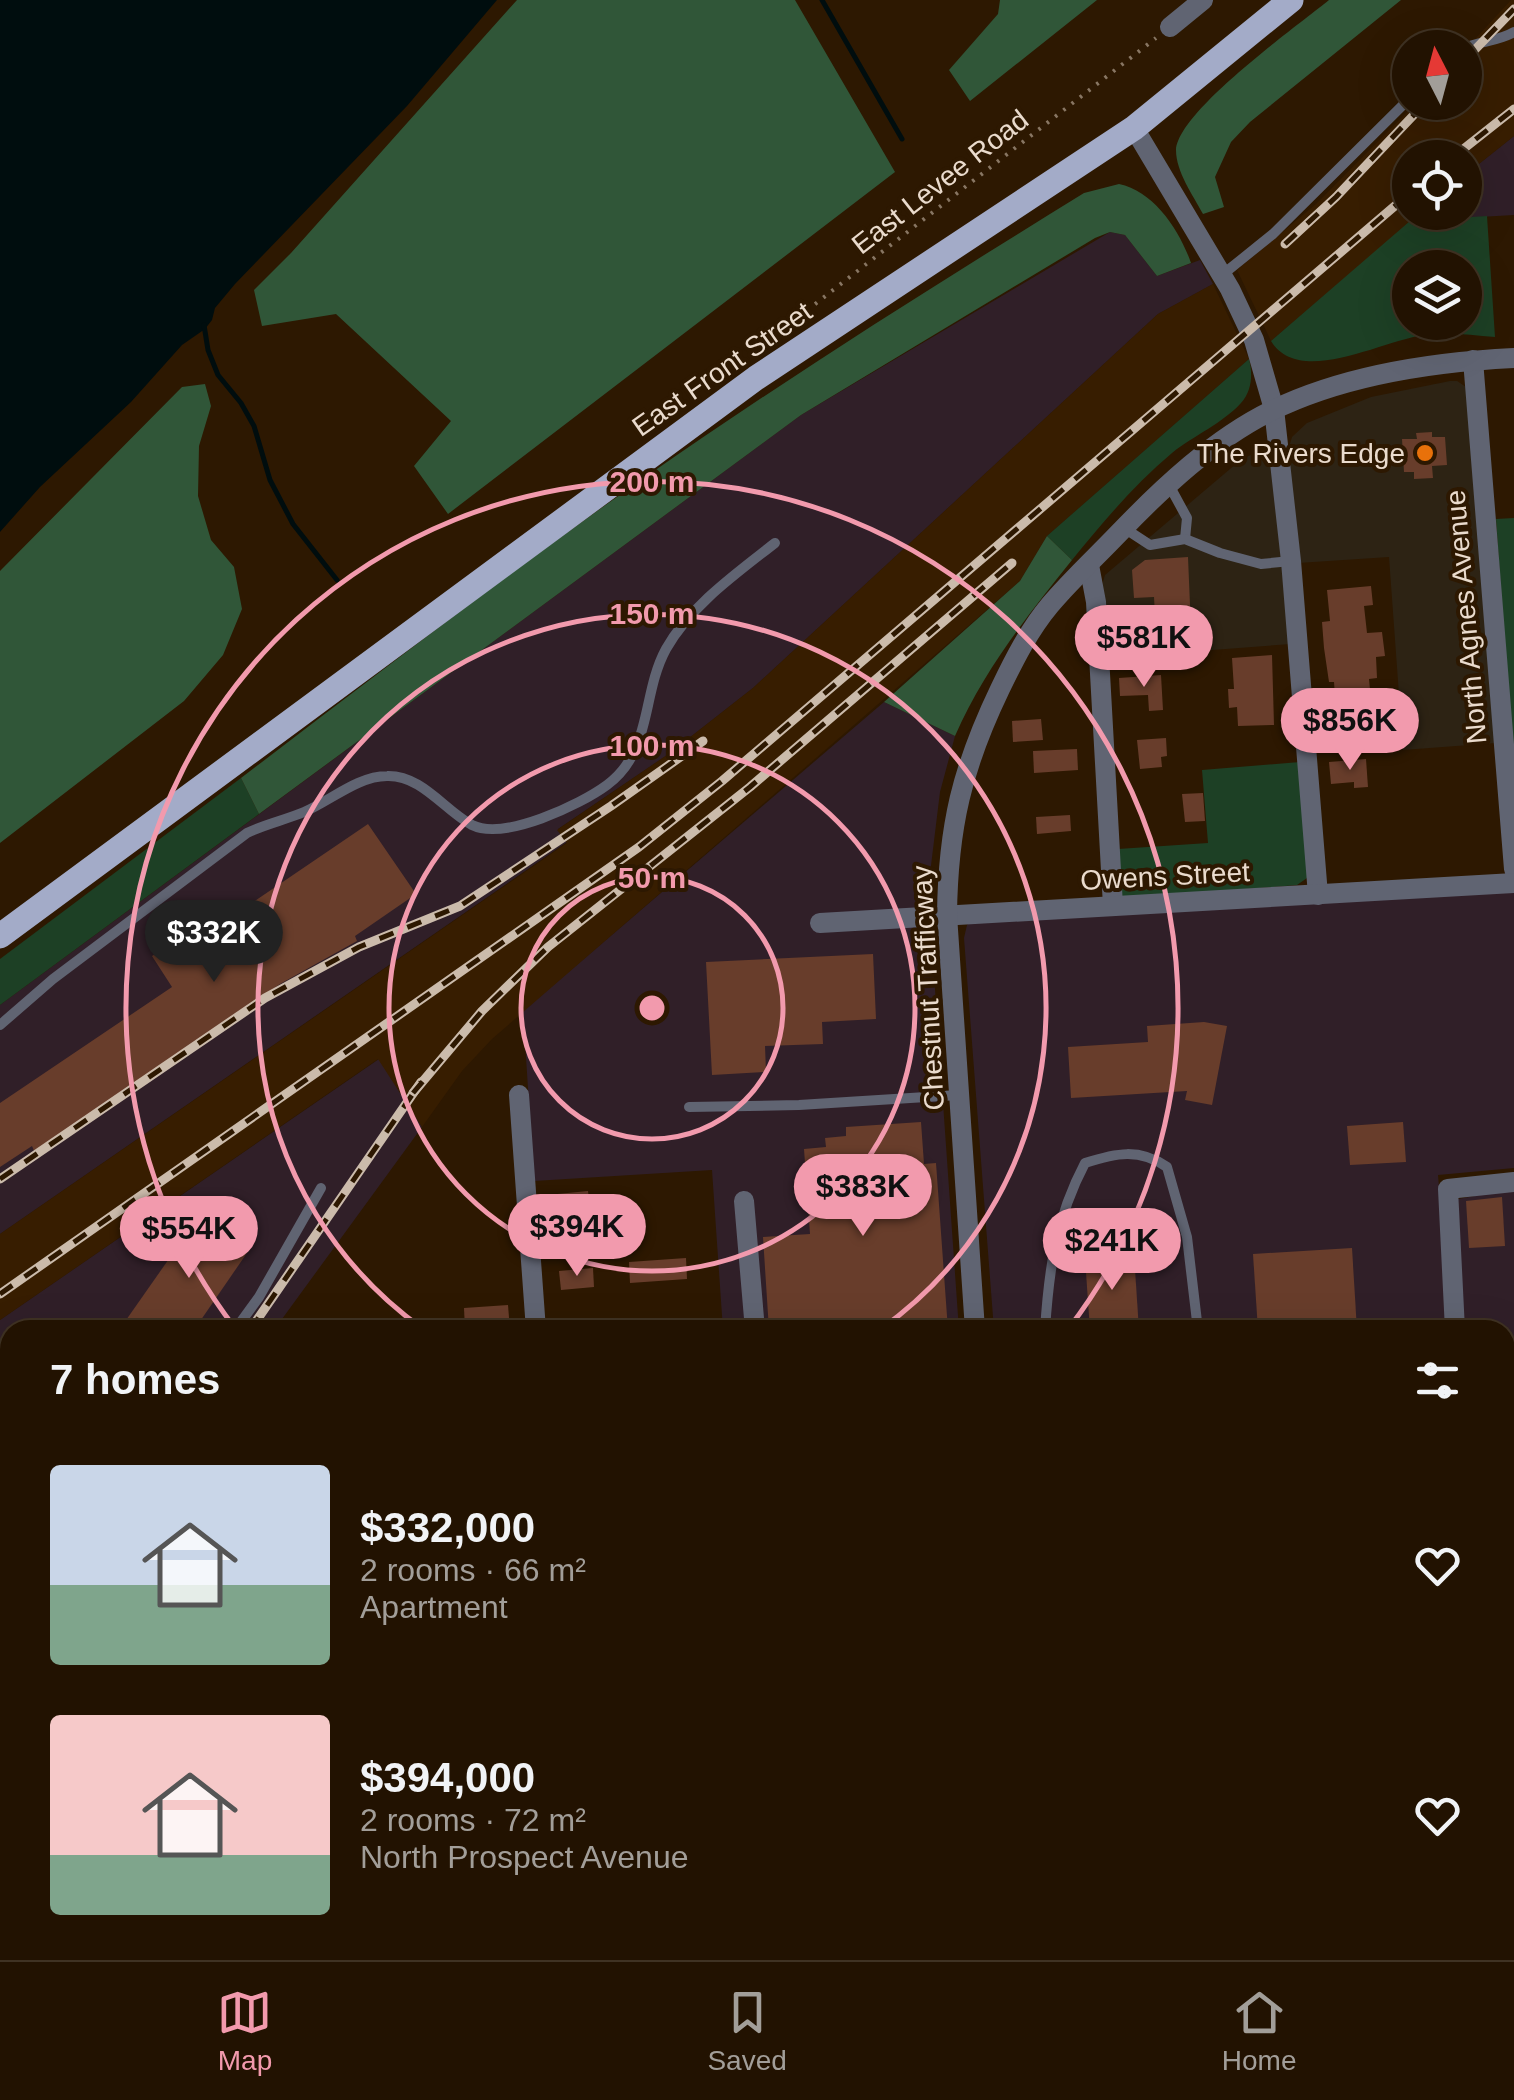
<!DOCTYPE html>
<html lang="en">
<head>
<meta charset="utf-8">
<style>
	:root { --surface:#221201; --page:#2e2010; --text:#f1f3f6; --muted:#a29e99; --line:#3f3223; --accent:#f29aad }
	body { margin:0; font-family:Arial,sans-serif; background:var(--page); color:var(--text); height:100vh; display:flex; flex-direction:column; font-size:38px; white-space:nowrap }
	* { box-sizing:border-box; margin:0 }
	p { font-size:32px; color:var(--muted) }
	.icon { flex:none; width:55px; height:55px; fill:none; stroke:currentColor; stroke-width:2; stroke-linecap:round; stroke-linejoin:round }
	.map { position:relative; flex:1; overflow:hidden }
	.side { position:absolute; left:0px; top:1320px; width:1515px; height:640px; display:flex; flex-direction:column; background:var(--surface); border-radius:30px 30px 0 0; box-shadow:0 10px 40px #0002,0 0 0 2px var(--line) }
	.side>* { flex:none }
	.needle { width:65px; rotate:354deg }
	.controls { position:absolute; left:1392px; top:30px; display:grid; gap:20px }
	.controls a { display:grid; place-items:center; width:90px; height:90px; border-radius:50%; background:var(--surface); box-shadow:0 10px 40px #0002,0 0 0 2px var(--line); font-size:50px }
	.price { position:absolute; translate:-50% -85px; padding:0 22px; border-radius:35px; background:var(--accent); color:#111; font-size:32px; line-height:65px; filter:drop-shadow(0 2px 5px #0008) }
	.price::after { content:''; position:absolute; left:50%; top:60px; width:30px; height:22px; margin-left:-15px; background:inherit; clip-path:polygon(0 0,100% 0,50% 100%) }
	.price.on { background:#222; color:#fff }
	ul { padding:0; list-style:none }
	li { display:flex; align-items:center; gap:30px; height:250px; padding:0 50px }
	li span { display:grid; place-items:center; flex:none; width:280px; height:200px; border-radius:10px; color:#555 }
	li>.icon { margin-inline-start:auto }
	span .icon { width:120px; height:120px; fill:#fffc; stroke-width:1 }
	li b { font-size:42px }
	h2 { display:flex; justify-content:space-between; align-items:center; height:120px; padding:0 50px; font-size:42px }
	.tabs { display:flex; justify-content:space-around; align-items:center; height:140px; border-top:2px solid var(--line); background:var(--surface); font-size:28px; color:var(--muted) }
	.tabs a { display:grid; justify-items:center; gap:5px }
	.tabs .on { color:var(--accent) }
	.map>svg:first-child { display:block }
	.commercial { fill:#2d2314 }
	.industrial { fill:#301f28 }
	.built { fill:#371d00 }
	.green { fill:#1d4025; fill-rule:evenodd }
	.forest { fill:#305638 }
	.water { fill:#000d0e }
	.lines { fill:none; stroke-linecap:round; stroke-linejoin:round }
	.stream { stroke:#000d0e; stroke-width:5 }
	.building { fill:#683d2b }
	.path { stroke:#887663; stroke-width:4; stroke-dasharray:2.5 8; stroke-linecap:butt }
	.service { stroke:#606472; stroke-width:10 }
	.minor { stroke:#606472; stroke-width:20 }
	.tertiary { stroke:#606472; stroke-width:20 }
	.primary { stroke:#a3abc8; stroke-width:25 }
	.rail-casing { stroke:#cbbbab; stroke-width:9 }
	.rail { stroke:#2d1801; stroke-width:5; stroke-dasharray:15; stroke-linecap:butt }
	.ring { fill:none; stroke:#f29aad; stroke-width:5 }
	.food-dot { fill:#e8710a; stroke:#2d1801; stroke-width:4 }
	.labels { text-anchor:middle; dominant-baseline:central; stroke-width:8; stroke-linejoin:round; paint-order:stroke }
	.street-label { font-size:28px; fill:#eadbcd; stroke:#2d1801 }
	.poi-label { font-size:28px; fill:#eadbcd; stroke:#2d1801; text-anchor:end }
	.centre { fill:#f29aad; stroke:#2d1801; stroke-width:5 }
	.ring-label { font-size:30px; text-anchor:middle; font-weight:bold; fill:#f29aad; stroke:#2d1801; stroke-width:8; stroke-linejoin:round; paint-order:stroke }
</style>
</head>
<body>
<div class="map">
<svg width="1514" height="1960" viewBox="0 0 1514 1960">
	<rect width="100%" height="100%" fill="#2d1801"/>
	<g class="commercial">
		<path d="M1450,381h7l9,6 30,356 -93,7 -14,-193 -91,6 -11,-109 5,-17 15,-14 64,-26z"/>
		<path d="M1259,452l12,6 20,186 -184,14 -5,-73 3,-10 138,-117z"/>
		<path d="M590,1950h114l1,10h-115z"/>
	</g>
	<g class="industrial">
		<path d="M1514,136v79l-104,6 11,-8 44,-1v-37z"/>
		<path d="M1110,232l15,3 32,41 43,-16 13,24 -55,30 -405,374 -83,65 -112,76 9,13 -567,392v-229l801,-590z"/>
		<path d="M884,702l71,34 -15,56 -12,98 31,440h-236l-11,-160 -178,11 -11,-170z"/>
		<path d="M1514,891v277l-76,7 13,155h-457l-30,-392 3,-13 4,-3z"/>
		<path d="M379,1059l43,68 -148,203h-264v296l-10,14v-320z"/>
		<path d="M1514,1189v211l-9,1v-71h-41l-6,-131z"/>
		<path d="M1514,1427v510h-1l-8,-128v-381z"/>
		<path d="M10,1686v264h324l1,10h-335v-255z"/>
	</g>
	<g class="built">
		<path d="M1511,0h3v136l-49,39v-17h-55v54l11,1 -150,128 -34,-71 79,-66 100,-101 49,-1v-52z"/>
		<path d="M1213,284l36,75 -202,177 -27,45 -528,458 -30,32 -40,56 -44,-68 -378,261v-86l567,-391 -10,-13 113,-77 83,-65 405,-374z"/>
	</g>
	<g class="green">
		<path d="M1487,216l8,121c-24,-2 -47,-5 -71,-2 -43,6 -125,52 -153,6l139,-120zM1410,268h55v54h-55z"/>
		<path d="M1249,359c4,15 3,32 -8,44 -18,20 -48,33 -69,50 -38,32 -69,69 -100,107l-25,-24z"/>
		<path d="M1514,518v260l-18,-259z"/>
		<path d="M1300,762l9,109 -2,7 -10,7 -176,14 -3,-50 90,-6 -6,-73z"/>
		<path d="M241,778l18,36 -259,191v-46z"/>
		<path d="M1043,1950h183l1,10h-183z"/>
	</g>
	<g class="forest">
		<path d="M517,0h278l100,172 -447,342 -34,-48 37,-45 -115,-107 -74,12 -8,-36 37,-37z"/>
		<path d="M1000,0h97l-127,101 -21,-31 49,-56z"/>
		<path d="M1329,0h72l-151,122 -19,20 -16,35 9,30 -21,7c-10,-19 -27,-42 -27,-64 2,-39 120,-123 153,-150z"/>
		<path d="M1119,184c35,7 61,47 72,79l-34,13 -32,-41 -15,-3 -15,6 -294,177 -542,399 -18,-36c133,-101 265,-204 403,-300 143,-100 291,-193 440,-285z"/>
		<path d="M205,384l6,22 -12,40 -1,50 13,44 23,27 8,42 -19,46 -39,46 -184,142v-272l182,-184z"/>
		<path d="M1047,536l25,24c-45,56 -88,110 -117,176l-71,-34 136,-121z"/>
	</g>
	<path class="water" d="M0,0h497l-90,106 -172,178 -20,24 -3,12 -7,9 -23,16 -51,57 -91,85 -40,45z"/>
	<g class="lines">
		<g class="stream">
			<path d="M822,0l80,139"/>
			<path d="M204,325l4,25 10,25 23,28 13,23 16,54 23,44 44,56"/>
		</g>
	</g>
	<g class="building">
		<path d="M1432,432v5h13l2,28 -15,1 1,12 -19,1v-7h-10l-2,-33h15l-1,-6z"/>
		<path d="M1188,557l4,96 -35,1 -3,-57 -20,1 -2,-28 13,-10z"/>
		<path d="M1371,586l2,19 -9,1 3,27 15,-1 3,24 -9,1 1,21 -8,1 4,42 -36,3 -3,-42h-5l-5,-34 -2,-26 8,-1 -3,-31z"/>
		<path d="M1272,655l2,70 -36,1 -1,-19 -8,1 -1,-19h6l-2,-31z"/>
		<path d="M1161,675l2,35 -14,1 -1,-16 -28,1 -1,-18z"/>
		<path d="M1041,719l2,21 -30,2 -1,-21z"/>
		<path d="M1166,738l1,18 -6,1 1,10 -22,2 -3,-29z"/>
		<path d="M1077,749l1,21 -44,3 -1,-22z"/>
		<path d="M1366,759l2,28 -14,1v-6l-23,2 -2,-22z"/>
		<path d="M1203,793l2,28 -20,1 -3,-28z"/>
		<path d="M1070,815l1,16 -34,3 -1,-17z"/>
		<path d="M368,824l48,70 -61,42 2,5 -77,43 -245,169 -3,-7 -32,21v-64l172,-116 -20,-31 21,-14 7,10z"/>
		<path d="M873,954l3,65 -54,3 1,22 -58,2 1,26 -54,3 -6,-113z"/>
		<path d="M1204,1022l23,4 -15,79 -27,-5 2,-9 -116,7 -3,-51 80,-5 -1,-16z"/>
		<path d="M921,1122l3,42 12,-1 12,167h-179l-6,-93 47,-3 -6,-85 22,-2 -1,-9 21,-2v-9z"/>
		<path d="M1403,1122l3,40 -56,3 -3,-39z"/>
		<path d="M588,1191l3,25 -41,4 -3,-25z"/>
		<path d="M1502,1197l3,49 -36,2 -3,-47z"/>
		<path d="M199,1216l50,34 -55,80h-60l-10,-7z"/>
		<path d="M1352,1248l5,82h-99l-5,-76z"/>
		<path d="M1134,1254l5,76h-49l-5,-72z"/>
		<path d="M686,1258l1,21 -57,4 -1,-21z"/>
		<path d="M593,1268l1,19 -33,3 -2,-19z"/>
		<path d="M508,1305l2,25h-45l-1,-22z"/>
	</g>
	<g class="lines">
		<path class="path" d="M759,350l7,-11 12,-6 378,-295"/>
		<g class="service">
			<path d="M1464,48c17,-7 35,-7 50,-16"/>
			<path d="M1222,275l51,-41 137,-136"/>
			<path d="M1169,485l18,33 -2,21"/>
			<path d="M1124,528l26,17 35,-6 35,14 41,11 30,-3"/>
			<path d="M0,1025l53,-46 194,-146c18,-9 38,-13 57,-21 26,-11 54,-36 83,-36 35,-1 57,34 85,49 32,16 108,-20 135,-40 46,-34 34,-90 59,-136 24,-43 71,-76 109,-106"/>
			<path d="M689,1107l110,-2 159,-10"/>
			<path d="M235,1330l24,-33 62,-109"/>
			<path d="M1045,1330c4,-62 11,-112 40,-167 31,-10 54,-15 82,4l20,70 11,93"/>
			<path d="M33,1950l1,10"/>
			<path d="M191,1950l1,10"/>
			<path d="M709,1950l1,10"/>
		</g>
		<g class="minor">
			<path d="M1170,27l33,-27"/>
			<path d="M1473,360l41,509"/>
			<path d="M1274,409l17,152 27,334"/>
			<path d="M1089,565l7,37 17,304"/>
			<path d="M820,923l694,-40"/>
			<path d="M519,1095l17,235"/>
			<path d="M744,1201l11,129"/>
			<path d="M1455,1330l-7,-141 66,-7"/>
			<path d="M1505,1416h9"/>
			<path d="M0,1661l10,-14"/>
			<path d="M1505,1947l9,-1"/>
			<path d="M348,1950v10"/>
			<path d="M583,1950l1,10"/>
			<path d="M1236,1950l1,10"/>
			<path d="M1289,1960l162,-10"/>
		</g>
		<g class="tertiary">
			<path d="M1134,128l96,161 24,51 20,69"/>
			<path d="M975,1330l-28,-415c1,-88 15,-147 53,-226 14,-29 29,-59 50,-84 21,-25 46,-48 68,-71 44,-46 96,-95 153,-123 73,-36 162,-49 243,-53"/>
			<path d="M840,1950l1,10"/>
			<path d="M1021,1950l1,10"/>
		</g>
		<path class="primary" d="M0,936l756,-558 378,-250 157,-128"/>
		<g class="rail-casing">
			<g id="rail">
				<path d="M1465,60l49,-51"/>
				<path d="M1452,158l62,-49"/>
				<path d="M1285,244l51,-47 90,-95"/>
				<path d="M413,1093l69,-82 66,-64 202,-160 262,-224"/>
				<path d="M0,1179l265,-181 94,-51 101,-41 151,-100 92,-65"/>
				<path d="M0,1294l639,-447 83,-66 688,-588"/>
				<path d="M250,1330l171,-248"/>
				<path d="M0,1694l10,-18"/>
			</g>
		</g>
		<use href="#rail" class="rail"/>
	</g>
	<g class="ring">
		<circle cx="652" cy="1008" r="131"/>
		<circle cx="652" cy="1008" r="263"/>
		<path d="M423 1329A394 394 0 1 1 881 1329"/>
		<path d="M235 1328A526 526 0 1 1 1069 1328"/>
	</g>
	<circle class="food-dot" cx="1425" cy="453" r="10"/>
	<g class="labels">
		<g class="street-label">
			<text transform="translate(940 182) rotate(-38)">East Levee Road</text>
			<text transform="translate(722 369) rotate(-35)">East Front Street</text>
			<text transform="translate(1466 617) rotate(-95)">North Agnes Avenue</text>
			<text transform="translate(1165 876) rotate(-3)">Owens Street</text>
			<text transform="translate(928 988) rotate(-93)">Chestnut Trafficway</text>
		</g>
		<g class="poi-label">
			<text x="1405" y="453">The Rivers Edge</text>
		</g>
	</g>
	<circle cx="652" cy="1008" r="15" class="centre"/>
	<g class="ring-label">
		<text x="652" y="492">200 m</text>
		<text x="652" y="624">150 m</text>
		<text x="652" y="756">100 m</text>
		<text x="652" y="888">50 m</text>
	</g>
</svg>
<div class="controls">
<a><svg class="needle" viewBox="-14 -14 28 28"><path d="M0-13l5 13h-10z" fill="#e53935"/><path d="M0 13l5-13h-10z" fill="#a29e99"/></svg></a>
<a><svg class="icon" aria-label="locate" viewBox="0 0 24 24"><circle cx="12" cy="12" r="6"/><path d="M12 2v4M12 18v4M2 12h4M18 12h4"/></svg></a>
<a><svg class="icon" aria-label="layers" viewBox="0 0 24 24"><path d="M12 4l9 5-9 5-9-5zM3 14l9 5 9-5"/></svg></a>
</div>
<b class="price" style="left:1144px;top:690px">$581K</b>
<b class="price" style="left:1350px;top:773px">$856K</b>
<b class="price on" style="left:214px;top:985px">$332K</b>
<b class="price" style="left:863px;top:1239px">$383K</b>
<b class="price" style="left:577px;top:1279px">$394K</b>
<b class="price" style="left:189px;top:1281px">$554K</b>
<b class="price" style="left:1112px;top:1293px">$241K</b>
<section class="side">
<h2>7 homes<svg class="icon" aria-label="filters" viewBox="0 0 24 24"><path d="M4 7h16M4 17h16"/><circle cx="9" cy="7" r="2"/><circle cx="15" cy="17" r="2"/></svg></h2>
<ul>
<li><span style="background:linear-gradient(#c9d6e8 60%,#7fa58c 0)"><svg class="icon" aria-label="home" viewBox="0 0 24 24"><path d="M3 11l9-7 9 7M6 9v11h12V9"/></svg></span><div><b>$332,000</b><p>2 rooms · 66 m²</p><p>Apartment</p></div><svg class="icon" aria-label="heart" viewBox="0 0 24 24"><path d="M12 20l-8-8c-3-5 5-10 8-4 3-6 11-1 8 4z"/></svg></li>
<li><span style="background:linear-gradient(#f6c9c9 70%,#7fa58c 0)"><svg class="icon" aria-label="home" viewBox="0 0 24 24"><path d="M3 11l9-7 9 7M6 9v11h12V9"/></svg></span><div><b>$394,000</b><p>2 rooms · 72 m²</p><p>North Prospect Avenue</p></div><svg class="icon" aria-label="heart" viewBox="0 0 24 24"><path d="M12 20l-8-8c-3-5 5-10 8-4 3-6 11-1 8 4z"/></svg></li>
</ul>
</section>
</div>
<nav class="tabs">
<a class="on"><svg class="icon" aria-label="map" viewBox="0 0 24 24"><path d="M3 6l6-2 6 2 6-2v14l-6 2-6-2-6 2zM9 4v14M15 6v14"/></svg>Map</a>
<a><svg class="icon" aria-label="saved" viewBox="0 0 24 24"><path d="M7 4h10v16l-5-4-5 4z"/></svg>Saved</a>
<a><svg class="icon" aria-label="home" viewBox="0 0 24 24"><path d="M3 11l9-7 9 7M6 9v11h12V9"/></svg>Home</a>
</nav>
</body>
</html>
